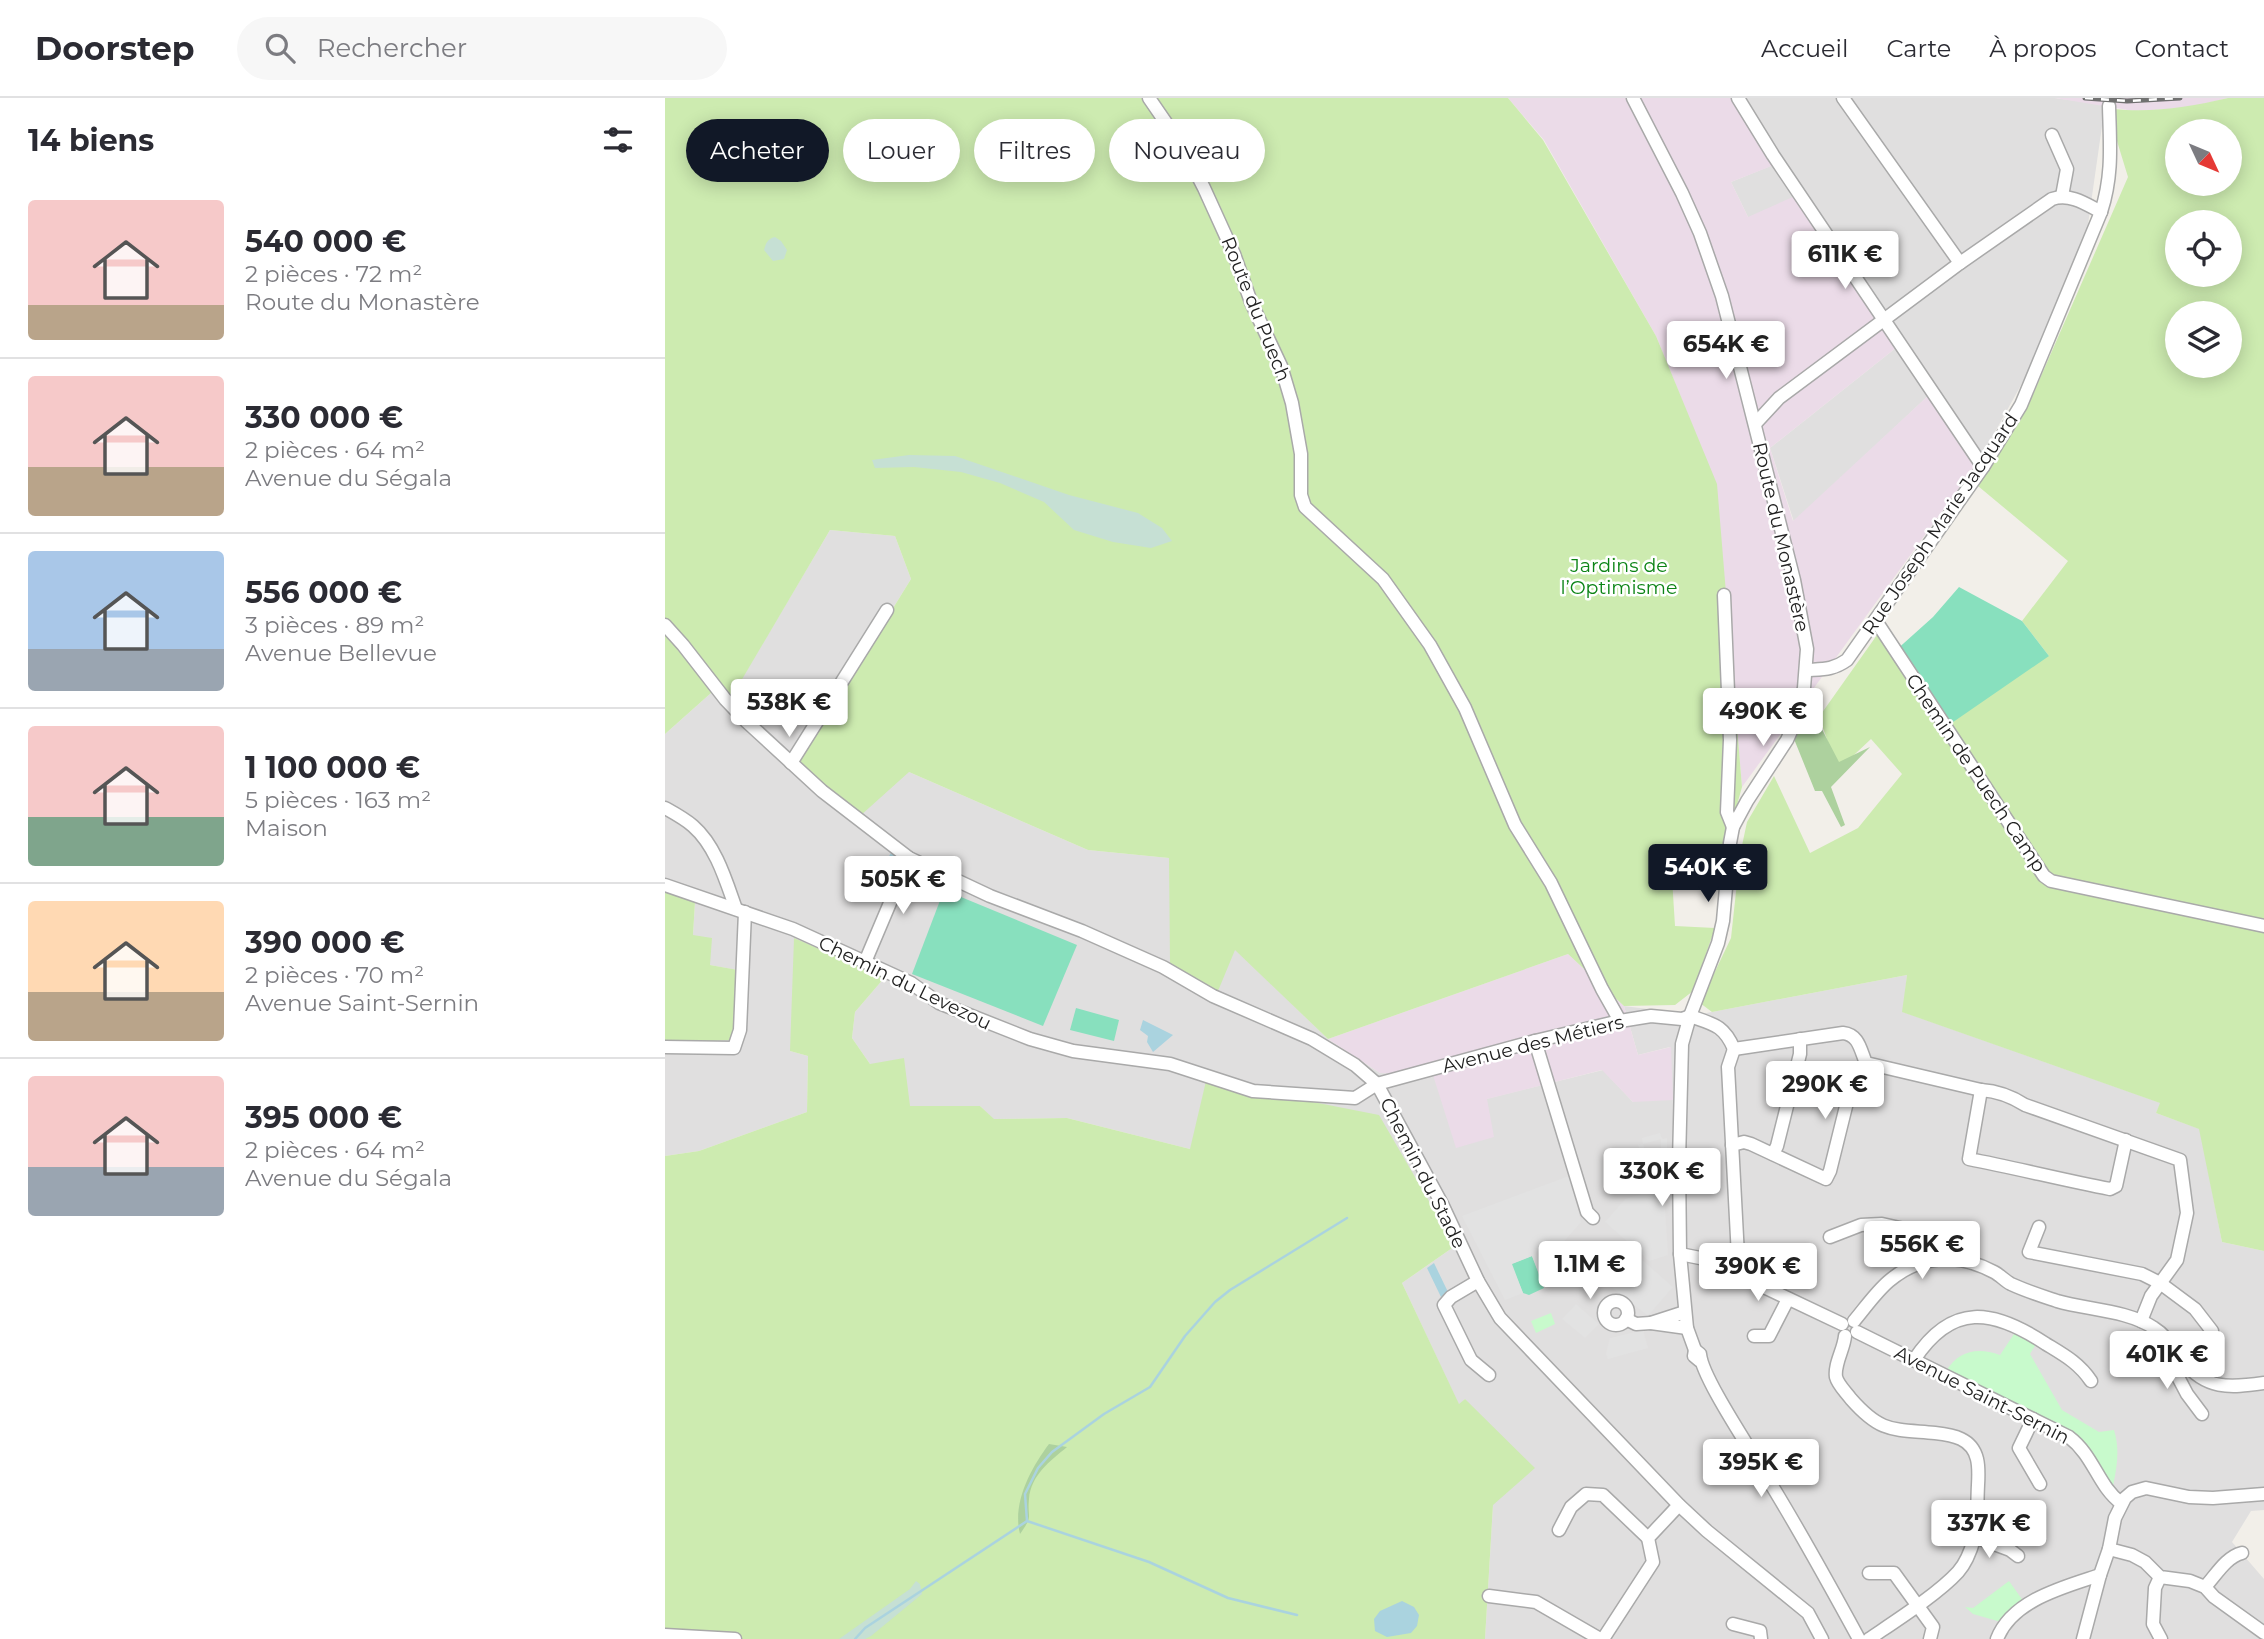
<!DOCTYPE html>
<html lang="fr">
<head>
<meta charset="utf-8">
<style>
	:root { --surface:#fff; --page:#f7f7f7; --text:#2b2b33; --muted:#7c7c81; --line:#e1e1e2; --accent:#111827 }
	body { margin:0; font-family:Montserrat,sans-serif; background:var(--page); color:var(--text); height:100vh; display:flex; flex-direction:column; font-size:26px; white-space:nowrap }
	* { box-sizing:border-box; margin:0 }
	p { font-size:23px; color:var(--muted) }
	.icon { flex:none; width:38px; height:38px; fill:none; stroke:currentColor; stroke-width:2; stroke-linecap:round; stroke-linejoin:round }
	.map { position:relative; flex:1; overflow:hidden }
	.panel { display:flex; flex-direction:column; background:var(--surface); width:665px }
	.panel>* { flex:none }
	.guide { position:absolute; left:21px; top:21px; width:665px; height:63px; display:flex; gap:14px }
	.needle { width:46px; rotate:134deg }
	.controls { position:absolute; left:1500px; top:21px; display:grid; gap:14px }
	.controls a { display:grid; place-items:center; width:77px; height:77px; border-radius:50%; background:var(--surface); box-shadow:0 4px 18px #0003; font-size:35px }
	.price { position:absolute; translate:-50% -60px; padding:0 16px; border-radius:7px; background:#fff; color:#222; font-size:23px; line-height:46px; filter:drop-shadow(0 2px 4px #0008) }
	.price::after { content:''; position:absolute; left:50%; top:42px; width:21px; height:16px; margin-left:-10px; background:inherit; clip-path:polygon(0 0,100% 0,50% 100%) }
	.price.current { background:var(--accent); color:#fff }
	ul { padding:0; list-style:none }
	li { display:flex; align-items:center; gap:21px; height:175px; padding:0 28px }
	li+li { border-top:2px solid var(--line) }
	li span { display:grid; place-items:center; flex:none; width:196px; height:140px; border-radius:7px; color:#555 }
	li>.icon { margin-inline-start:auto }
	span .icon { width:84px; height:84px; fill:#fffc; stroke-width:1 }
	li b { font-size:30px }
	h2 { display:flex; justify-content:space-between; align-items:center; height:84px; padding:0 28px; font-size:30px }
	.pill { padding:0 24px; border-radius:32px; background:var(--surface); box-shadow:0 4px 18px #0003; font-size:24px; line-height:63px }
	.pill.current { background:var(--accent); color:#fff }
	header { display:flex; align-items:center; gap:42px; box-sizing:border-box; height:98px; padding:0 35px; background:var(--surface); border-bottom:2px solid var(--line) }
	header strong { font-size:33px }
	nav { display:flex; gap:38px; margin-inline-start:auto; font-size:24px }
	.search { width:490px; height:63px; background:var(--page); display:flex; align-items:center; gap:18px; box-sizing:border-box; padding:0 24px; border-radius:38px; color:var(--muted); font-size:26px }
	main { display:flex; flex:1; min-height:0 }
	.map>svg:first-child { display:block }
	.residential { fill:#e0dfdf }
	.industrial { fill:#ebdbe8 }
	.grass { fill:#cdebb0; fill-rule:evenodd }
	.forest { fill:#add19e }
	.wetland { fill:#c6e0d4 }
	.park { fill:#c8facc }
	.pitch { fill:#88e0be }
	.parking { fill:#e2e2e2 }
	.water { fill:#aad3df }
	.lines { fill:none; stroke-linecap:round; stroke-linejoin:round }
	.stream { stroke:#aad3df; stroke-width:2.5 }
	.minor-casing { stroke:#a9a9a9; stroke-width:15 }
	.minor { stroke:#fff; stroke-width:12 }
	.rail-casing { stroke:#707070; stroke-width:5 }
	.rail { stroke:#fff; stroke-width:2.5; stroke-dasharray:8; stroke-linecap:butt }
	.labels { text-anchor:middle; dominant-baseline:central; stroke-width:5; stroke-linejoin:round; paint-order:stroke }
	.street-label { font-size:19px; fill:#222; stroke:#fff }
	.park-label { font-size:19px; fill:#0c8416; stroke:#fff }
</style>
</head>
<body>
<header>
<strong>Doorstep</strong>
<div class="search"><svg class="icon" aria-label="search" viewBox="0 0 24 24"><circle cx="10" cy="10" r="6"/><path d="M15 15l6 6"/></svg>Rechercher</div>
<nav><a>Accueil</a><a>Carte</a><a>À propos</a><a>Contact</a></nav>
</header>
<main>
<section class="panel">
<h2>14 biens<svg class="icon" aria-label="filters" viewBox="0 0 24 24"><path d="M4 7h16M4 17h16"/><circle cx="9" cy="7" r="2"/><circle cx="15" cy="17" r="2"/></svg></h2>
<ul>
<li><span style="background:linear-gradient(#f6c9c9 75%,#b9a48a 0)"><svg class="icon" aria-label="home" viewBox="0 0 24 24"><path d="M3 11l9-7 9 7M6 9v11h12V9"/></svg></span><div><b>540 000 €</b><p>2 pièces · 72 m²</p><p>Route du Monastère</p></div></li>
<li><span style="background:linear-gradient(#f6c9c9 65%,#b9a48a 0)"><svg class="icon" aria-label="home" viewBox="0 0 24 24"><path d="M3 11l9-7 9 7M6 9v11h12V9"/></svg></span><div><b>330 000 €</b><p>2 pièces · 64 m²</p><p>Avenue du Ségala</p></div></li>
<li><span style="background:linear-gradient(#a9c7e8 70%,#9aa5b1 0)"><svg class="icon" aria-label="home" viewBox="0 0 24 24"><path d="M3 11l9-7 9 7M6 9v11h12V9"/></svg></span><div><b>556 000 €</b><p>3 pièces · 89 m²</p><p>Avenue Bellevue</p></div></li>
<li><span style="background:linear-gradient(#f6c9c9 65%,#7fa58c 0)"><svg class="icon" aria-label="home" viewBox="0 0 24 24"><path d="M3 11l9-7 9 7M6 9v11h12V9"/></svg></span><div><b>1 100 000 €</b><p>5 pièces · 163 m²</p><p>Maison</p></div></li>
<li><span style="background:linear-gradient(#ffd9b3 65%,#b9a48a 0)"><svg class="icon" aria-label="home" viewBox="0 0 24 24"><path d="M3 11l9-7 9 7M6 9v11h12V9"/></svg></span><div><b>390 000 €</b><p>2 pièces · 70 m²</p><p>Avenue Saint-Sernin</p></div></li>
<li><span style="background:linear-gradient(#f6c9c9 65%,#9aa5b1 0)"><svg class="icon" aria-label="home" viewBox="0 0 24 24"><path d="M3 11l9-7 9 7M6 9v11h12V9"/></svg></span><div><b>395 000 €</b><p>2 pièces · 64 m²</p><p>Avenue du Ségala</p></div></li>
</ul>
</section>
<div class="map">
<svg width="1599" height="1541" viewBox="0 0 1599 1541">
	<rect width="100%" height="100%" fill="#f2efe9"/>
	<g class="residential">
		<path d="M1074,0h316l50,7 -18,126 -56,136 -51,92 -51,-64 -135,127 -24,-74 127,-101 -149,-130 -17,-35 42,-17z"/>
		<path d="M165,432l65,6 16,43 -114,185 112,8 179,78 81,8 66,91 93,90 52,34 53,1 53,25 117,-29 30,32 37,-55 -32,8 -14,-49 72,9 211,-40 -4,37 258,91 -5,10 44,16 22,113 42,9v259l-13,1 -19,31 32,37v60h-779l8,-134 -28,-106 -6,6 -57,-122 53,-37 -265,-97 -123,-31 -74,1 -13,-13h-70l-40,-42 -18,-26 3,-26 30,-35 -95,74 18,5 -1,56 -108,39 -34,5v-113l72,-73 -27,-5 -17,-30 2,-32 -30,-11v-158l46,-41 20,4z"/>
	</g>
	<g class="industrial">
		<path d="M843,0h231l35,67 -43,17 17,35 47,-21 102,151 -127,101 23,73 137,-127 50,65 -238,328 -26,-303 -60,-148 -112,-196z"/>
		<path d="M1390,0h173l-41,10 -53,3z"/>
		<path d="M903,856l56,52 14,49 33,-8 2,53 -40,2 -31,-32 -115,29 7,38 -38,11 -23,-73 -53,-2 -52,-34z"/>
	</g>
	<g class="grass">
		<path d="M0,0h843l35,42 113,196 61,148 25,303 -24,86 -46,5 3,48 40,2 -22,63 -18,14 -51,1 -56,-52 -240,85 -93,-89 -17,41 -48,-28 -1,-105 -81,-8 -179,-78 -49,44 -63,-52 114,-185 -16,-43 -65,-6 -99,168 -20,-5 -46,41z"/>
		<path d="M1563,0h36v1153l-42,-9 -23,-113 -43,-16 4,-10 -258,-91 5,-37 -195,37 -12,-9 31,-65 9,-83 7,-33 27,-46 36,77 48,-25 44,-54 -31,-35 -33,31 -19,-53 58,-82 17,17 155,4 -27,-35 46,-60 -90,-75 50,-80 100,-229 -15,-49v-19c40,4 76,-2 115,-11zM1512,33h52v53h-52zM1512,124h52v53h-52zM1512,215h52v53h-52z"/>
		<path d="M0,794l30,10 -2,33 19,3 -2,27 28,5 -6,70 -67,3z"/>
		<path d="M129,840l91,39 -30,35 -3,26 18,26 34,-6 6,48h70l14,13 73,-1 123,31 16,-68 173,34 76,131 -53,37 57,121 6,-5 70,69 -42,37 -8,134h-820v-483l34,-5 108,-39 1,-56 -18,-5z"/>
	</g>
	<g class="forest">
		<path d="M1148,614l26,50 31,-15 -39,40 14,38 -4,2 -19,-36h-7l-21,-52z"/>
		<path d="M384,1346l18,3c-17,14 -36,28 -38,52 -2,21 5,15 -9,35 -8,-31 11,-66 29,-90z"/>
	</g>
	<g class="wetland">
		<path d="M110,139l6,4 6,9 -3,9 -11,2 -9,-11c2,-7 3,-11 11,-13z"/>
		<path d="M244,357l46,1 114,39 69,18 24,15 10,13 -21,7 -38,-6 -39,-12 -30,-28 -44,-19 -39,-11 -47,-5 -39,1 -3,-8z"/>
		<path d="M251,1483l4,3 2,10 -51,42 -6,3h-26l71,-50z"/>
	</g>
	<g class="park">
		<path d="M886,1215l4,11 -19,9 -5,-12z"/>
		<path d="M1351,1233l20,13 -6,10 32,56 37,22 15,-2c6,19 3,37 -1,56l-27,-42 -20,-15 -120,-58c13,-21 32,-24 54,-16z"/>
		<path d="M1344,1483l15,21 -23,20 -28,-8 -8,-7 8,1z"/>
	</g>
	<g class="pitch">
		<path d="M1294,489l63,34 27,35 -106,73 -49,-77 39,-35z"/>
		<path d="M279,792l133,55 -34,81 -131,-52z"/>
		<path d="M411,910l43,12 -5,21 -44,-11z"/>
		<path d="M867,1158l12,32 -15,7 -6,-2 -12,-29z"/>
	</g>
	<g class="parking">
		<path d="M995,1035l2,6 5,-1v15l-6,2v-16l-18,5 3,9 -5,1 -3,-9 5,-1 -1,-6z"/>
		<path d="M904,1078l12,46 -43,49 -6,-15 -20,8 11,29 -18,7 -43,-84z"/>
		<path d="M987,1093l12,4 4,60 -19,6 -44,-39 20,-23z"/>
		<path d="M966,1152l42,37 -25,29 -44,-35z"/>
		<path d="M911,1206l23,20 -14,14 -23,-19z"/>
		<path d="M978,1232l5,18 -40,11 -2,-5 4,-16z"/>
	</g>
	<g class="water">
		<path d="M226,755l9,5 -11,19 -4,1 -5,-7z"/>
		<path d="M478,922l30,15 -20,17 -6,-10 1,-6 -8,-6z"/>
		<path d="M769,1165l14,29 -7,5 -14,-29z"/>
		<path d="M737,1503l12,6 5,8 -2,11 -6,7 -24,4 -12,-6 -1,-12 6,-8z"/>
	</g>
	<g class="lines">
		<g class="stream">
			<path d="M362,1423l-2,-27 13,-26 14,-16 52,-38 46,-27 35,-51 30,-34 15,-12 117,-72"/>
			<path d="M190,1541l10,-11 162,-107 122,41 79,36 69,17"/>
		</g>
		<g class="minor-casing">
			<g id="minor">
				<path d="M484,0l35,51 20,39 30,66 17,48 30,64 11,37 9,51v41l4,12 78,72 47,66 35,63 50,117 36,58 51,106 18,32"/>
				<path d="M968,0l49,95 18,40 22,63 72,284 13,69 -3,39 -9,34 -8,18 -40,61 -14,26 -3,16 -7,78 -5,22 -28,73 -8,28 -3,117 1,93 7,74 8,22"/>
				<path d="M1073,0l35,57 210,312"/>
				<path d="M1178,0l117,165"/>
				<path d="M1387,37l15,34 -5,27"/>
				<path d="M1090,326l24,-26 181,-135 92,-64c18,-6 34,5 49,13"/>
				<path d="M1059,497l6,145 -3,72 6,15"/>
				<path d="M1211,523l168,255 7,5 213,45"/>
				<path d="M0,527l18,20 42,54 22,23 75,69 87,67 81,38 92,35 81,36 50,29 99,43 43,26 22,19 65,120 36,77 22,37 179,187 28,26 101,82 14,26"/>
				<path d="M1142,572c16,-1 26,0 40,-10l136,-193 38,-62 80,-193c12,-37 9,-67 8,-106"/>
				<path d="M126,665l96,-153"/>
				<path d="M0,710c9,5 20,11 28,18 23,20 33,55 43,83"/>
				<path d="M0,787l128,44 118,54 28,20 91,36 43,12 97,13 83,27 102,7 22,-14 158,-43 85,-20 31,-5 31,3 8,-3"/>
				<path d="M200,864l44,-104"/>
				<path d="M1025,918c23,8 34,9 44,33l109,-16c16,2 17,16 23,30l115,27c16,1 30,6 44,15l155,55 7,53 -10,47 -26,36 -10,25"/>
				<path d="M870,943l52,171 6,6"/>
				<path d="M0,949l69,1 6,-18 5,-118"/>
				<path d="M1069,951l-6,18 11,208"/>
				<path d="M1316,992l-12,69c47,9 94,21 141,30l6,-3 10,-46"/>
				<path d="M1067,1047l12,-3 7,2 75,35 4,-8 24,-97 12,-11"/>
				<path d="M1108,1056l4,-8 23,-92v-15"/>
				<path d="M1374,1129l-10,25 113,22 18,9 35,26 17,22"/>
				<path d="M1165,1139l31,-12 21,-1 40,9 7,12 4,13"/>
				<path d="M1015,1156l25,5 137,65"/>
				<path d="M813,1183l-27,16 -7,8 27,55 18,15"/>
				<circle cx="951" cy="1215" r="12"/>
				<path d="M1020,1214l-34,11 36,5"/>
				<path d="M961,1221l10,5 15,-1"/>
				<path d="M1189,1223c11,-13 22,-29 35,-40 32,-27 69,-28 105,-9 6,3 11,9 17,12 15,7 31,12 46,17 31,9 70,9 97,27 13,8 19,21 28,32 24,30 47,28 82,23"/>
				<path d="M1192,1234l212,105c25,19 29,49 52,66"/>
				<path d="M1089,1238h15l19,-37"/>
				<path d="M1180,1238c-1,13 -11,28 -9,41 2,8 10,15 15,22 30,34 41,30 84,34 9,1 18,2 26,6 19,9 18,29 17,46 -1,18 0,37 -4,54 -3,11 -8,24 -16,33 -20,22 -64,50 -89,67"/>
				<path d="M1249,1262c38,-58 79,-51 132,-16 18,11 33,19 45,37"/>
				<path d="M1035,1263l-6,-5 1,-6 5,4c2,24 52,97 66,122 33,53 63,108 93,163"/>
				<path d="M1518,1263l-6,14 10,19 15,20"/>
				<path d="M1368,1321l-14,29 21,36"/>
				<path d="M894,1432l12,-23 15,-13 17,1 45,43"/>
				<path d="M1310,1439l35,13 8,6"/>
				<path d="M1444,1451l23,6 13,7 15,15 30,4 15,6 9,10 50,36"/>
				<path d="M1204,1475h25l39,54 -3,12"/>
				<path d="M1495,1479l-5,11 -2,36 8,15"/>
				<path d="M1540,1489c11,-12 21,-30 37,-34"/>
				<path d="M824,1498l47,6 64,37"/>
				<path d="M1068,1526l27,7 1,8"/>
				<path d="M0,1537l70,4"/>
				<path d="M938,1541l50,-77 -5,-24 31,-33"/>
				<path d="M1332,1541c15,-39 67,-52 103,-64"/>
				<path d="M1418,1541l17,-64 9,-26 6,-31 10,-20 7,-6 14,-4 43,9 24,1 51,-4"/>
			</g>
		</g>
		<use href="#minor" class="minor"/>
		<g class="rail-casing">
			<path id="rail" d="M1420,0l42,3 53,-3"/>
		</g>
		<use href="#rail" class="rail"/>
	</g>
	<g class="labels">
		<g class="street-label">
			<text transform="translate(591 211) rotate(68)">Route du Puech</text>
			<text transform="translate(1275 426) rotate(-56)">Rue Joseph Marie Jacquard</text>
			<text transform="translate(1116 439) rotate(77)">Route du Monastère</text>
			<text transform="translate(1311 675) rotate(56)">Chemin de Puech Camp</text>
			<text transform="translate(240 885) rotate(26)">Chemin du Levezou</text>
			<text transform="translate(868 946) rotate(-14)">Avenue des Métiers</text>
			<text transform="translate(758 1075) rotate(63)">Chemin du Stade</text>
			<text transform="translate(1317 1297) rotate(27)">Avenue Saint-Sernin</text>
		</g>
		<g class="park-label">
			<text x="954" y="467">Jardins de<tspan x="954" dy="22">l’Optimisme</tspan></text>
		</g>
	</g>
</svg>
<div class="controls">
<a><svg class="needle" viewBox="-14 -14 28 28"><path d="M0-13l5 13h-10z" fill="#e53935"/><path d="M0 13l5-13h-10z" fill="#7c7c81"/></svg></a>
<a><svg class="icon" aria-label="locate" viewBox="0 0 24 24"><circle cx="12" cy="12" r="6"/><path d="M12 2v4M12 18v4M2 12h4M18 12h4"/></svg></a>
<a><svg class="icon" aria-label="layers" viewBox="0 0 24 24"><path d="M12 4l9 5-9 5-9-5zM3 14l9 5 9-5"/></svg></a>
</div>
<b class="price" style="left:1180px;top:193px">611K €</b>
<b class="price" style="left:1061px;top:283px">654K €</b>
<b class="price" style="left:124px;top:641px">538K €</b>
<b class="price" style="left:1098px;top:650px">490K €</b>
<b class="price current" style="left:1043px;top:806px">540K €</b>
<b class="price" style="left:238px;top:818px">505K €</b>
<b class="price" style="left:1160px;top:1023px">290K €</b>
<b class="price" style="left:997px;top:1110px">330K €</b>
<b class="price" style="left:1257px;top:1183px">556K €</b>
<b class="price" style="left:925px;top:1203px">1.1M €</b>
<b class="price" style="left:1093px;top:1205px">390K €</b>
<b class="price" style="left:1502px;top:1293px">401K €</b>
<b class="price" style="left:1096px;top:1401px">395K €</b>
<b class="price" style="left:1324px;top:1462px">337K €</b>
<div class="guide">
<a class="pill current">Acheter</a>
<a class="pill">Louer</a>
<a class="pill">Filtres</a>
<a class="pill">Nouveau</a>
</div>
</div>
</main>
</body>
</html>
